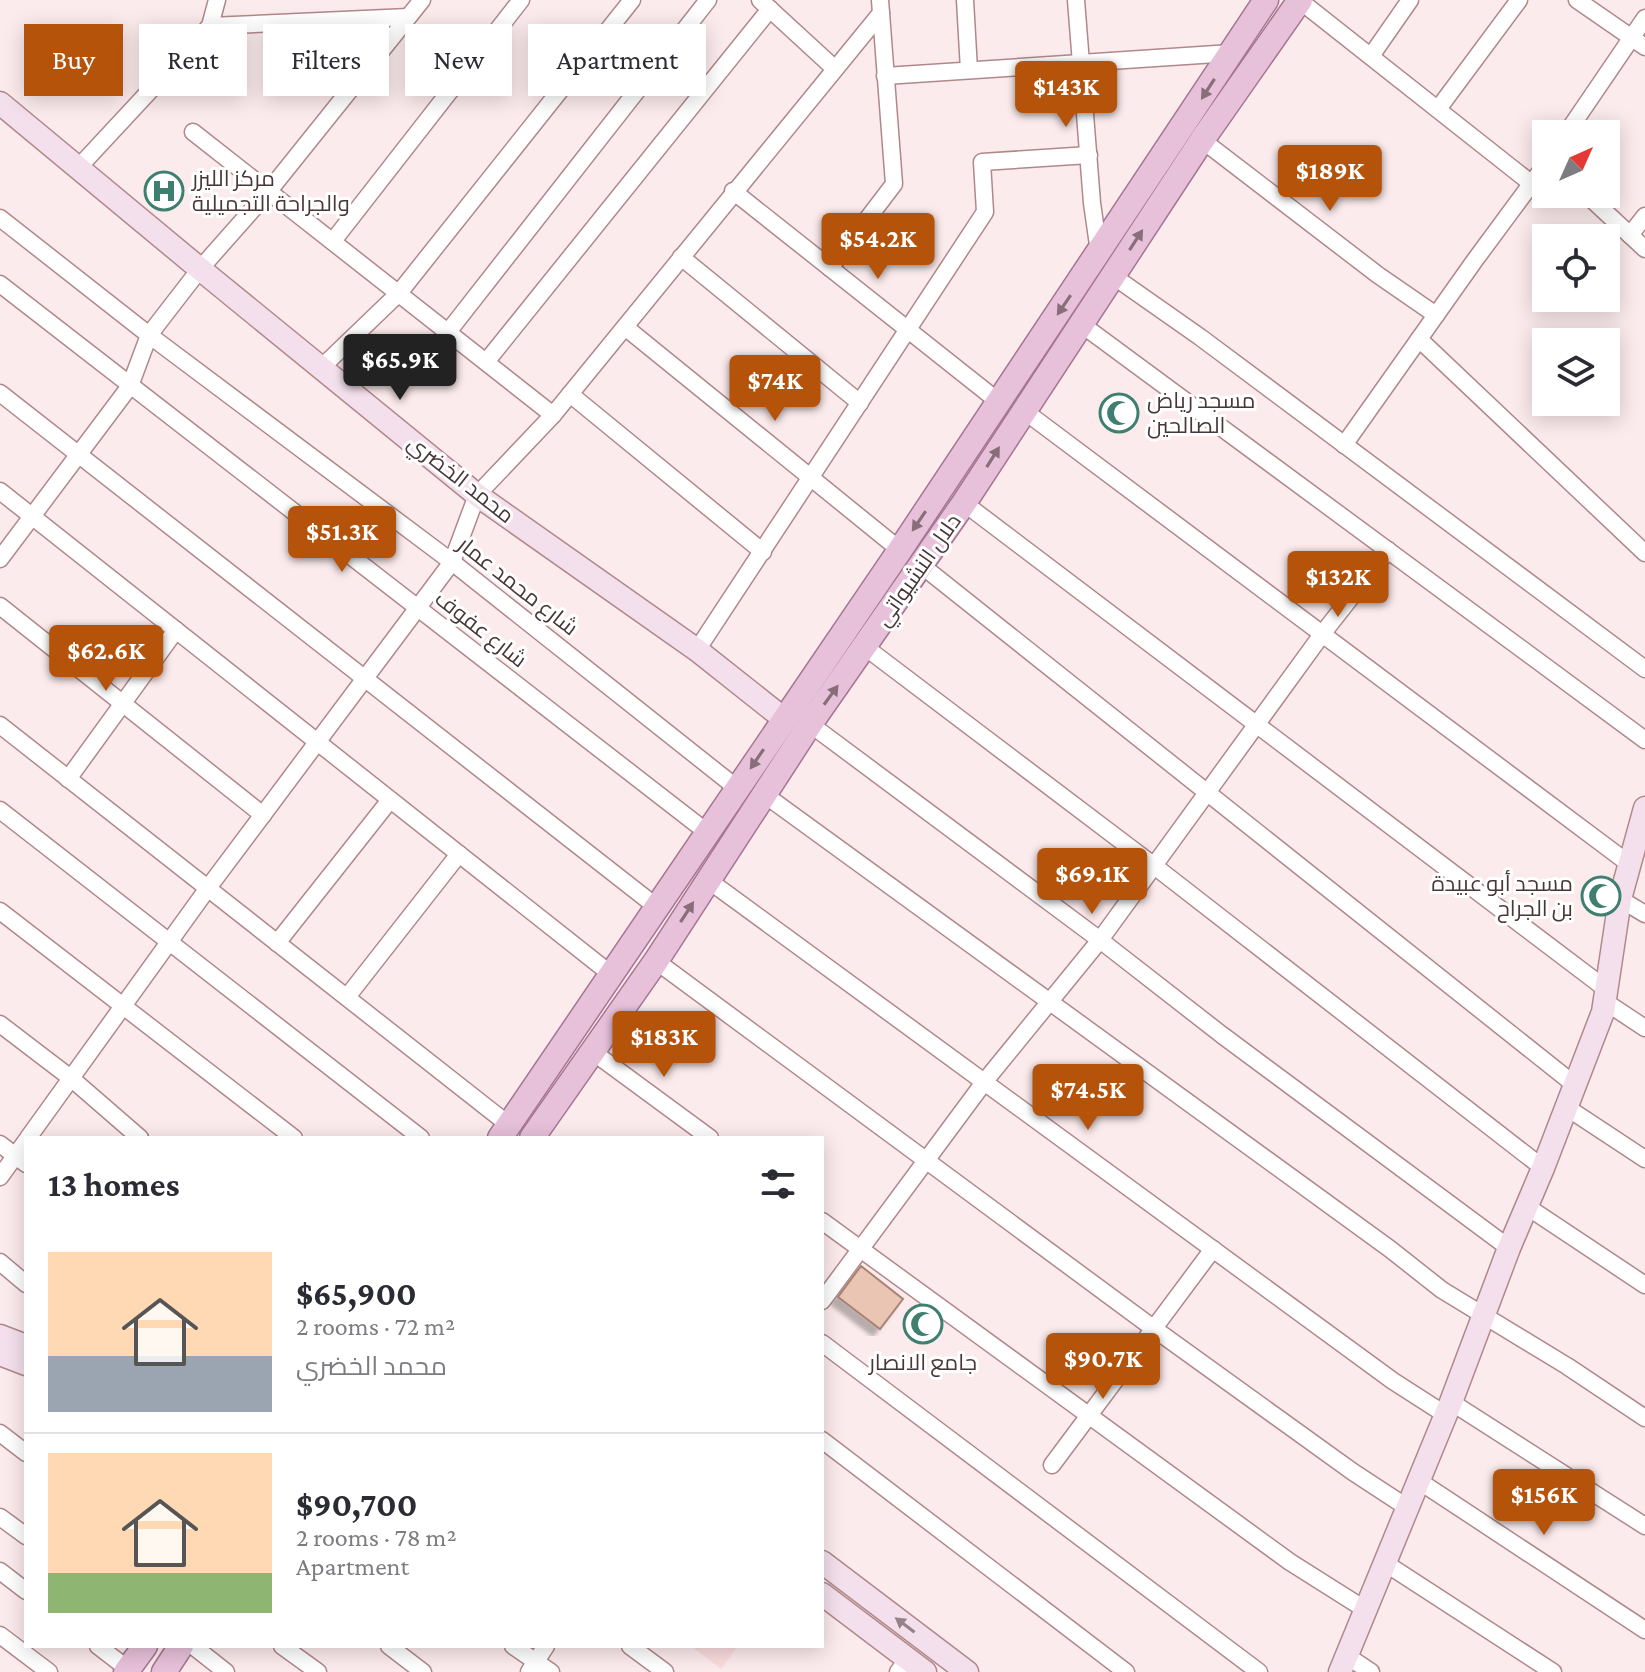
<!DOCTYPE html>
<html lang="en">
<head>
<meta charset="utf-8">
<style>
	:root { --surface:#fff; --page:#f2f2f3; --text:#2b2b33; --muted:#7c7c81; --line:#e1e1e2; --accent:#b45309 }
	body { margin:0; font-family:"Crimson Pro",Cairo,serif; background:var(--page); color:var(--text); height:100vh; display:flex; flex-direction:column; font-size:30px; white-space:nowrap }
	* { box-sizing:border-box; margin:0 }
	p { font-size:26px; color:var(--muted) }
	.icon { flex:none; width:44px; height:44px; fill:none; stroke:currentColor; stroke-width:2; stroke-linecap:round; stroke-linejoin:round }
	.map { position:relative; flex:1; overflow:hidden }
	.sheet { position:absolute; left:24px; top:1136px; width:800px; height:512px; display:flex; flex-direction:column; background:var(--surface); border-radius:0px; box-shadow:0 4px 20px #0003 }
	.sheet>* { flex:none }
	.banner { position:absolute; left:24px; top:24px; width:800px; height:72px; display:flex; gap:16px }
	.needle { width:52px; rotate:45deg }
	.controls { position:absolute; left:1532px; top:120px; display:grid; gap:16px }
	.controls a { display:grid; place-items:center; width:88px; height:88px; border-radius:0px; background:var(--surface); box-shadow:0 4px 20px #0003; font-size:40px }
	.price { position:absolute; translate:-50% -68px; padding:0 18px; border-radius:8px; background:var(--accent); color:#fff; font-size:26px; line-height:52px; filter:drop-shadow(0 2px 4px #0008) }
	.price::after { content:''; position:absolute; left:50%; top:48px; width:24px; height:18px; margin-left:-12px; background:inherit; clip-path:polygon(0 0,100% 0,50% 100%) }
	.price.on { background:#222; color:#fff }
	ul { padding:0; list-style:none }
	li { display:flex; align-items:center; gap:24px; height:200px; padding:0 24px }
	li+li { border-top:2px solid var(--line) }
	li span { display:grid; place-items:center; flex:none; width:224px; height:160px; border-radius:0px; color:#555 }
	li>.icon { margin-inline-start:auto }
	span .icon { width:96px; height:96px; fill:#fffc; stroke-width:1 }
	li b { font-size:34px }
	h2 { display:flex; justify-content:space-between; align-items:center; height:96px; padding:0 24px; font-size:34px }
	.chip { padding:0 28px; border-radius:0px; background:var(--surface); box-shadow:0 4px 20px #0003; font-size:28px; line-height:72px }
	.chip.on { background:var(--accent); color:#fff }
	.map>svg:first-child { display:block }
	.built { fill:#fbdcde }
	.building { fill:#ebc5b4; stroke:#a68374; stroke-width:2; filter:url(#shadow) }
	.lines { fill:none; stroke-linecap:round; stroke-linejoin:round }
	.street-casing { stroke:#b0888b; stroke-width:19 }
	.secondary-casing { stroke:#b0888b; stroke-width:25 }
	.primary-casing { stroke:#a57591; stroke-width:27 }
	.street { stroke:#fff; stroke-width:16 }
	.secondary { stroke:#f3e0ec; stroke-width:22 }
	.primary { stroke:#e7c1da; stroke-width:24 }
	.oneway { fill:#886e79 }
	.oneway2 { fill:#958389 }
	.labels { text-anchor:middle; dominant-baseline:central; stroke-width:6; stroke-linejoin:round; paint-order:stroke }
	.poi-label { font-size:22px; fill:#483738; stroke:#fff; text-anchor:start }
	.street-label { font-size:22px; fill:#483738; stroke:#fff }
</style>
</head>
<body>
<div class="map">
<svg width="1645" height="1672" viewBox="0 0 1645 1672">
	<defs>
		<filter id="shadow"><feDropShadow dx="-7" dy="7" stdDeviation="2" flood-color="#0004"/></filter>
	</defs>
	<rect width="100%" height="100%" fill="#fcebec"/>
	<path class="built" d="M691,1646h47l-17,23z"/>
	<path class="building" d="M861,1266l42,33 -23,30 -42,-32z"/>
	<g class="lines">
		<g class="street-casing">
			<g id="street">
				<path d="M760,0l74,68"/>
				<path d="M965,0l4,70"/>
				<path d="M1076,0l16,203 7,49"/>
				<path d="M1299,0l233,184"/>
				<path d="M1577,0l68,47"/>
				<path d="M210,26l198,-9"/>
				<path d="M1371,56l39,-56"/>
				<path d="M885,76l346,-23"/>
				<path d="M1438,109l81,-109"/>
				<path d="M193,132l360,283"/>
				<path d="M1566,134l79,-116"/>
				<path d="M1202,140l176,135 58,40"/>
				<path d="M78,168l132,-142 7,-26"/>
				<path d="M733,191l266,211"/>
				<path d="M1586,194l59,55"/>
				<path d="M0,218l149,117 303,227 286,227"/>
				<path d="M1630,235l15,-19"/>
				<path d="M333,241l188,-241"/>
				<path d="M681,257l179,146"/>
				<path d="M830,268l64,-84 -14,-184"/>
				<path d="M1113,276l87,61 445,332"/>
				<path d="M0,284l708,549"/>
				<path d="M1081,324l564,416"/>
				<path d="M625,327l275,223"/>
				<path d="M448,332l260,-332"/>
				<path d="M1419,339l226,214"/>
				<path d="M486,362l284,-353"/>
				<path d="M322,367l77,-74 233,-293"/>
				<path d="M0,393l658,515"/>
				<path d="M570,394l193,158"/>
				<path d="M1023,410l605,453"/>
				<path d="M1344,445l131,-185 71,-96"/>
				<path d="M0,491l612,484"/>
				<path d="M964,503l642,486"/>
				<path d="M0,559l130,-173 19,-51 51,-66 68,-77 154,-192"/>
				<path d="M921,565l654,520"/>
				<path d="M0,606l263,209"/>
				<path d="M865,647l288,218 390,303"/>
				<path d="M697,650l288,-438 -3,-50 107,-7"/>
				<path d="M810,724l290,216 122,95 287,213"/>
				<path d="M0,725l509,400"/>
				<path d="M68,779l108,-149"/>
				<path d="M765,795l625,454 52,41 125,76 78,52"/>
				<path d="M0,810l421,328"/>
				<path d="M708,880l685,501 53,34"/>
				<path d="M1620,899l25,15"/>
				<path d="M0,911l294,227"/>
				<path d="M277,943l113,-143"/>
				<path d="M656,961l497,367 200,144 55,36"/>
				<path d="M347,997l112,-143"/>
				<path d="M1604,1001l41,27"/>
				<path d="M0,1024l72,55 68,59"/>
				<path d="M593,1052l117,86"/>
				<path d="M1566,1107l79,52"/>
				<path d="M28,1138l180,-250 244,-326 25,-67 76,-80 328,-402"/>
				<path d="M0,1144l26,20"/>
				<path d="M0,1177l26,-36"/>
				<path d="M1526,1206l119,79"/>
				<path d="M822,1221l468,341 76,48"/>
				<path d="M0,1262l26,22"/>
				<path d="M822,1301l163,-220 115,-141 223,-307 65,-83"/>
				<path d="M822,1343l437,329"/>
				<path d="M1451,1402l194,124"/>
				<path d="M0,1433l26,20"/>
				<path d="M822,1440l304,232"/>
				<path d="M1052,1465l161,-216"/>
				<path d="M1419,1481l226,149"/>
				<path d="M0,1517l26,19"/>
				<path d="M1385,1563l168,109"/>
				<path d="M0,1571l26,20"/>
				<path d="M0,1635l49,37"/>
				<path d="M98,1646l30,23"/>
				<path d="M193,1646l33,26"/>
				<path d="M282,1646l36,26"/>
				<path d="M389,1646l34,26"/>
				<path d="M513,1646l38,26"/>
				<path d="M630,1646l35,26"/>
				<path d="M1347,1656l24,16"/>
				<path d="M529,1672l17,-26"/>
				<path d="M898,1672l10,-13"/>
			</g>
		</g>
		<g class="secondary-casing">
			<g id="secondary">
				<path d="M0,103l200,166 277,226 220,155 87,69"/>
				<path d="M0,1336l26,10"/>
				<path d="M0,1354l26,10"/>
				<path d="M822,1562l145,110"/>
				<path d="M822,1594l103,78"/>
				<path d="M1340,1672l111,-270 58,-154 34,-80 60,-156 17,-113 25,-91"/>
			</g>
		</g>
		<g class="primary-casing">
			<g id="primary">
				<path d="M500,1138l400,-588 366,-550"/>
				<path d="M532,1138l124,-177 154,-237 154,-221 238,-363 98,-140"/>
				<path d="M126,1672l19,-26"/>
				<path d="M164,1672l17,-26"/>
			</g>
		</g>
		<use href="#street" class="street"/>
		<use href="#secondary" class="secondary"/>
		<use href="#primary" class="primary"/>
	</g>
	<defs><path id="oneway-solid" d="M-6-.8H1V-3.2L6.5 0L1 3.2V.8H-6Z" transform="scale(2)"/></defs>
	<g class="oneway">
		<use href="#oneway-solid" transform="translate(1208 89) rotate(123)"/>
		<use href="#oneway-solid" transform="translate(1136 240) rotate(-57)"/>
		<use href="#oneway-solid" transform="translate(1064 305) rotate(124)"/>
		<use href="#oneway-solid" transform="translate(993 457) rotate(-58)"/>
		<use href="#oneway-solid" transform="translate(919 521) rotate(124)"/>
		<use href="#oneway-solid" transform="translate(831 695) rotate(-54)"/>
		<use href="#oneway-solid" transform="translate(757 759) rotate(124)"/>
		<use href="#oneway-solid" transform="translate(687 912) rotate(-57)"/>
	</g>
	<use class="oneway2" href="#oneway-solid" transform="translate(905 1625) rotate(-143)"/>
	<defs>
		<g id="hospital-ring" transform="scale(2)"><circle r="9.5" fill="#fff" stroke="#3e7f6f" stroke-width="1.5"/><path d="M-5-5h3v3.5h4V-5h3V5h-3V1.5h-4V5h-3Z" fill="#3e7f6f"/></g>
		<g id="mosque-ring" transform="scale(2)"><circle r="9.5" fill="#fff" stroke="#3e7f6f" stroke-width="1.5"/><path d="M3.5-4.9A6 6 0 1 0 3.5 4.9A5 5 0 1 1 3.5-4.9Z" fill="#3e7f6f"/></g>
	</defs>
	<g fill-rule="evenodd">
		<use href="#hospital-ring" x="164" y="191"/>
		<use href="#mosque-ring" x="1119" y="413"/>
		<use href="#mosque-ring" x="1601" y="896"/>
		<use href="#mosque-ring" x="923" y="1324"/>
	</g>
	<g class="labels">
		<g class="poi-label">
			<text x="192" y="178">مركز الليزر<tspan x="192" dy="25">والجراحة التجميلية</tspan></text>
			<text x="1147" y="400">مسجد رياض<tspan x="1147" dy="25">الصالحين</tspan></text>
			<text x="1573" y="883" text-anchor="end">مسجد أبو عبيدة<tspan x="1573" dy="25">بن الجراح</tspan></text>
			<text x="923" y="1362" text-anchor="middle">جامع الانصار</text>
		</g>
		<g class="street-label">
			<text transform="translate(461 479) rotate(38)">محمد الخضري</text>
			<text transform="translate(918 570) rotate(-55)">دلال النشيواتي</text>
			<text transform="translate(518 586) rotate(38)">شارع محمد عمار</text>
			<text transform="translate(481 629) rotate(38)">شارع عفوف</text>
		</g>
	</g>
</svg>
<div class="controls">
<a><svg class="needle" viewBox="-14 -14 28 28"><path d="M0-13l5 13h-10z" fill="#e53935"/><path d="M0 13l5-13h-10z" fill="#7c7c81"/></svg></a>
<a><svg class="icon" aria-label="locate" viewBox="0 0 24 24"><circle cx="12" cy="12" r="6"/><path d="M12 2v4M12 18v4M2 12h4M18 12h4"/></svg></a>
<a><svg class="icon" aria-label="layers" viewBox="0 0 24 24"><path d="M12 4l9 5-9 5-9-5zM3 14l9 5 9-5"/></svg></a>
</div>
<b class="price" style="left:1066px;top:129px">$143K</b>
<b class="price" style="left:1330px;top:213px">$189K</b>
<b class="price" style="left:878px;top:281px">$54.2K</b>
<b class="price on" style="left:400px;top:402px">$65.9K</b>
<b class="price" style="left:775px;top:423px">$74K</b>
<b class="price" style="left:342px;top:574px">$51.3K</b>
<b class="price" style="left:1338px;top:619px">$132K</b>
<b class="price" style="left:106px;top:693px">$62.6K</b>
<b class="price" style="left:1092px;top:916px">$69.1K</b>
<b class="price" style="left:664px;top:1079px">$183K</b>
<b class="price" style="left:1088px;top:1132px">$74.5K</b>
<b class="price" style="left:1103px;top:1401px">$90.7K</b>
<b class="price" style="left:1544px;top:1537px">$156K</b>
<div class="banner">
<a class="chip on">Buy</a>
<a class="chip">Rent</a>
<a class="chip">Filters</a>
<a class="chip">New</a>
<a class="chip">Apartment</a>
</div>
<section class="sheet">
<h2>13 homes<svg class="icon" aria-label="filters" viewBox="0 0 24 24"><path d="M4 7h16M4 17h16"/><circle cx="9" cy="7" r="2"/><circle cx="15" cy="17" r="2"/></svg></h2>
<ul>
<li><span style="background:linear-gradient(#ffd9b3 65%,#9aa5b1 0)"><svg class="icon" aria-label="home" viewBox="0 0 24 24"><path d="M3 11l9-7 9 7M6 9v11h12V9"/></svg></span><div><b>$65,900</b><p>2 rooms · 72 m²</p><p>محمد الخضري</p></div></li>
<li><span style="background:linear-gradient(#ffd9b3 75%,#8fb573 0)"><svg class="icon" aria-label="home" viewBox="0 0 24 24"><path d="M3 11l9-7 9 7M6 9v11h12V9"/></svg></span><div><b>$90,700</b><p>2 rooms · 78 m²</p><p>Apartment</p></div></li>
</ul>
</section>
</div>
</body>
</html>
